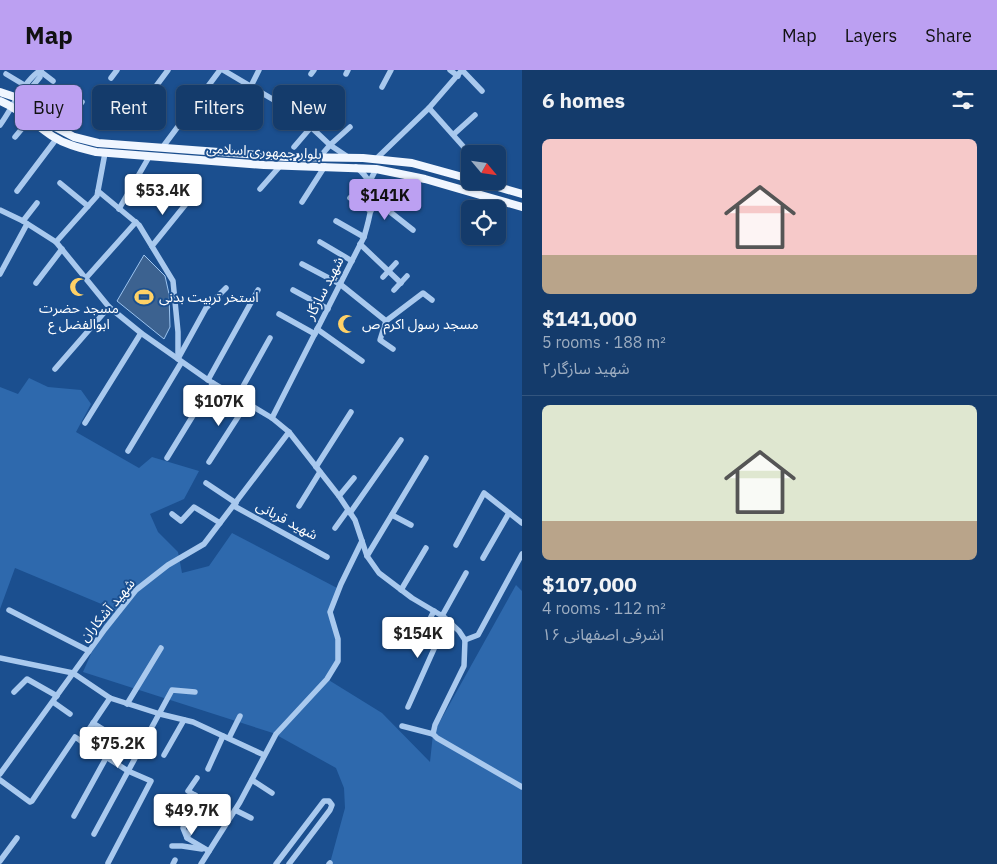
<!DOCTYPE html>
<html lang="en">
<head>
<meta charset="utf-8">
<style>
	:root { --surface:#143b6b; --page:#1d4271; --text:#f1f3f6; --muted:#9dadc1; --line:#33557e; --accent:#bca0f2 }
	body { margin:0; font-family:"IBM Plex Sans","Noto Sans Arabic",sans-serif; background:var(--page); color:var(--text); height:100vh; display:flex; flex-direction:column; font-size:19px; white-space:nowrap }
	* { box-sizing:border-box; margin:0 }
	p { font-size:16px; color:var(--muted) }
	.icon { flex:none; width:28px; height:28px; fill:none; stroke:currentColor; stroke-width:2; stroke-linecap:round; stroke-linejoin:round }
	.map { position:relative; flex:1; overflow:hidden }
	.side { display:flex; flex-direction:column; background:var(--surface); width:475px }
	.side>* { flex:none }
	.hud { position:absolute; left:15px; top:15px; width:431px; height:45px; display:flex; gap:10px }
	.needle { width:32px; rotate:119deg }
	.tools { position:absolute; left:461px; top:75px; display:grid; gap:10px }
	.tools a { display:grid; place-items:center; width:45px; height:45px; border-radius:8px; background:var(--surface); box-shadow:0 1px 4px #0004,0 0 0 1px var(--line); font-size:25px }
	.price { position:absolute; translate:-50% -42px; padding:0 11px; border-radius:5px; background:#fff; color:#222; font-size:16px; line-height:32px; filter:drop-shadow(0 1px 2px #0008) }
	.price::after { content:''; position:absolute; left:50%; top:30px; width:15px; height:11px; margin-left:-8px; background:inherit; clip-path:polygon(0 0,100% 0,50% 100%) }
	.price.current { background:var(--accent); color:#111 }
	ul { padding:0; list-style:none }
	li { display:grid; align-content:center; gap:10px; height:265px; padding:0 20px }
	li+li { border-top:1px solid var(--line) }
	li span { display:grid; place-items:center; height:155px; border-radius:8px; color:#555 }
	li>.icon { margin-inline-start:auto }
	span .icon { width:90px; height:90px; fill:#fffc; stroke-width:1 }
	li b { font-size:21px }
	h2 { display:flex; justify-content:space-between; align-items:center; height:60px; padding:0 20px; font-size:21px }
	.pill { padding:0 18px; border-radius:8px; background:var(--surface); box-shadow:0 1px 4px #0004,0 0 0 1px var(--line); font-size:18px; line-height:45px }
	.pill.current { background:var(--accent); color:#111 }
	header { display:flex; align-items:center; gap:30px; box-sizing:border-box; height:70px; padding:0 25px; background:var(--accent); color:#111 }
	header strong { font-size:24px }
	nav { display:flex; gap:28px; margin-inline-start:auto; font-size:18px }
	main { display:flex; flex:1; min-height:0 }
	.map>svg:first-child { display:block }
	.green { fill:#2e69ad }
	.water { fill:#3c6290; stroke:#9cc4f0 }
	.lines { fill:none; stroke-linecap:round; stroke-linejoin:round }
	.minor { stroke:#a9c9ee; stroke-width:5.5 }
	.major { stroke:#f0f6ff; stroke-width:8 }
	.labels { text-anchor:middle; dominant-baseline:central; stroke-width:4; stroke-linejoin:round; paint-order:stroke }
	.street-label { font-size:14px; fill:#fff; stroke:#1b4f8f }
	.poi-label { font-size:14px; fill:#fff; stroke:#1b4f8f; text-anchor:start }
</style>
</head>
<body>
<header>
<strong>Map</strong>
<nav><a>Map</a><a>Layers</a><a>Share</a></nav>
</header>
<main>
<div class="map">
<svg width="522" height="794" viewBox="0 0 522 794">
	<rect width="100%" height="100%" fill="#1b4f8f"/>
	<path class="green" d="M29,308l19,9 33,3 10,14 -15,28 63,36 13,-11 47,14 -15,28 -34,15 8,18 20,20 4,21 27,-7 23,-33 107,56 -9,23 8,23v26l-11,18 55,34 48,49 3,-28 83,-149 6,6v273h-191l-1,-1 15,-55 -1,-20 -8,-20 -63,-35 -190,-61 28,-64 -96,-40 -15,41v-222l18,7z"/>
	<path class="water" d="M144,185l21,21 4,18 1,33 -6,12 -47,-38z"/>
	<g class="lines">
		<g class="minor">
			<path d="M223,0l73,43 34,32 18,12"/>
			<path d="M450,0l8,6"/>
			<path d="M462,0l20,21"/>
			<path d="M40,1l13,10"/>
			<path d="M6,4l20,12"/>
			<path d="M311,4l3,-4"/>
			<path d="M346,4l2,-4"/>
			<path d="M111,8l6,-8"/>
			<path d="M382,17l9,-17"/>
			<path d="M19,33l21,-26v-6"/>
			<path d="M142,35l26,-35"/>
			<path d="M429,38l41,46"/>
			<path d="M0,55c12,-16 24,-45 41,-55"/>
			<path d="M225,58l26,-42 8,-16"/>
			<path d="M314,58l23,-26"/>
			<path d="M62,61l20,-29"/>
			<path d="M454,64l21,-19"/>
			<path d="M15,67l15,-18"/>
			<path d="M294,77l18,-21"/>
			<path d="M162,78l58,-78"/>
			<path d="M318,89l12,-14 20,-18"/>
			<path d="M376,89l53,-51 33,-38"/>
			<path d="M60,113l28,23"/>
			<path d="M369,113l7,-14"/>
			<path d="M260,119l21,-24"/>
			<path d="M17,121l40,-53"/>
			<path d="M98,121l41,34 34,56 5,51v27"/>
			<path d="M370,126l43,34"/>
			<path d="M350,128l21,13"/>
			<path d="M302,132l23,-36"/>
			<path d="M119,139l30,-52"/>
			<path d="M0,140l23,11 33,21 53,65 32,26 67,47 64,38 17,14 50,64 16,24 12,36 12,17 33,25 32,19 15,14 6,9"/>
			<path d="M23,151l14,-18"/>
			<path d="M336,151l28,16"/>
			<path d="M56,172l41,-46 8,-43"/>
			<path d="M320,172l32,19"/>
			<path d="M360,174l41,39"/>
			<path d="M152,176l38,-47"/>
			<path d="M302,194l38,20 46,37 37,-28 9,7"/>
			<path d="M0,204l27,-50"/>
			<path d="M383,207l13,-14"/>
			<path d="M86,208l50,-56"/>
			<path d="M36,213l26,-34"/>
			<path d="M293,220l35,19"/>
			<path d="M394,220l13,-14"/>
			<path d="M279,244l36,20"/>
			<path d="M386,251l-6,19 13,9"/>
			<path d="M317,259l45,32"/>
			<path d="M179,287l27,-49 20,-20"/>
			<path d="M55,299l54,-62"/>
			<path d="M208,310l50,-90"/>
			<path d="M237,327l33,-59"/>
			<path d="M272,348l92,-181c5,-17 11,-37 5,-55 -3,-6 -8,-11 -13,-15"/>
			<path d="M85,353l56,-90"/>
			<path d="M128,381l53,-88"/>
			<path d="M167,388l46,-75"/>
			<path d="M209,392l38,-59"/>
			<path d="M316,397l35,-55"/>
			<path d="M206,413l30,20"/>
			<path d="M339,426l15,-18"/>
			<path d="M234,436l93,51"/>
			<path d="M299,436l21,-34"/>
			<path d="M350,443l51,-73"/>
			<path d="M172,444l9,7 13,-14 26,16"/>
			<path d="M392,445l19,10"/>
			<path d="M335,458l13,-18"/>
			<path d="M456,475l28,-52 38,30"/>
			<path d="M367,486l59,-98"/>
			<path d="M483,488l26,-45"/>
			<path d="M401,520l25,-42"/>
			<path d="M9,540l80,41"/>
			<path d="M442,546l24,-43"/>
			<path d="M423,562l11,-21"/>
			<path d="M465,570l-1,26 -29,59 -2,9 4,4 85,49"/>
			<path d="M465,570l13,-5 44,-81"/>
			<path d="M0,588l73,15 37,25 50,16 33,8 71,33"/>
			<path d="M14,622l13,-13 30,17"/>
			<path d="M53,632l17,12"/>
			<path d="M127,634l34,-56"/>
			<path d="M408,637l39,-87"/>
			<path d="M93,653l34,21"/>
			<path d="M402,656l31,8"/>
			<path d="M229,668l11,-22"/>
			<path d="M81,671l29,-43"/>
			<path d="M164,685l20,-35"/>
			<path d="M208,699l15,-33"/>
			<path d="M0,704l105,-145 31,-39 32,-25 36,-21 85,-112"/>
			<path d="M197,708l-9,13 15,9 -16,38 22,13"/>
			<path d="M0,710l30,22 2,-1 43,-64 53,34 23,10 -43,82"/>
			<path d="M252,710l20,13"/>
			<path d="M235,740l16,8"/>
			<path d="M74,746l32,-58"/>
			<path d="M94,764l78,-144 23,2"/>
			<path d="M187,768l-4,-10 12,-33"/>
			<path d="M172,776h10l20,3"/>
			<path d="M0,791l17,-23"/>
			<path d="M173,794l2,-4"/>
			<path d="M201,794l39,-62 36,-68 51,-55 11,-18v-22l-8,-27 11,-28 21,-43"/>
			<path d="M276,794l48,-63h5l3,4 -2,5 -41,54"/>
			<path d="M329,794l1,-1"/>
		</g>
		<g class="major">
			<path d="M0,22l18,6 39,30 17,9 24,6 188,14 77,1 49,5 58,16"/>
			<path d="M0,31c20,8 34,23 52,35 14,9 28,12 44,16l168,13 112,4 49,10 97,28"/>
			<path d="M478,111l44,13"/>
		</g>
	</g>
	<defs>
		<g id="mosque-bare" transform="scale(1.5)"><path d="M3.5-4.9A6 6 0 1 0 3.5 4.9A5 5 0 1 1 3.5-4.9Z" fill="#ffd166" stroke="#1b4f8f" stroke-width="2.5" paint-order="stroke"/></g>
		<g id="stadium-bare" transform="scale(1.5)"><path d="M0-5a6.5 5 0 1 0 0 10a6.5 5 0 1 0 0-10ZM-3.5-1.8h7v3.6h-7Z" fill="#ffd166" stroke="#1b4f8f" stroke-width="2.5" paint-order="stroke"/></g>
	</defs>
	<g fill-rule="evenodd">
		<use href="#mosque-bare" x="79" y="217"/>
		<use href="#stadium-bare" x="144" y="227"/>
		<use href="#mosque-bare" x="347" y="254"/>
	</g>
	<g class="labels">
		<g class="street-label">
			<text transform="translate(264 81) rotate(3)">بلوار جمهوری اسلامی</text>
			<text transform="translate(324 218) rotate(-63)">شهید سازگار</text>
			<text transform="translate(287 450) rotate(28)">شهید قربانی</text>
			<text transform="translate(107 540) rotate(-50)">شهید آشکاران</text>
		</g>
		<g class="poi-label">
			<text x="159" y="227">استخر تربیت بدنی</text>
			<text x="79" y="238" text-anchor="middle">مسجد حضرت<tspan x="79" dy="16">ابوالفضل ع</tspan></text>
			<text x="362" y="254">مسجد رسول اکرم ص</text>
		</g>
	</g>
</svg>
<div class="tools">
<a><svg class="needle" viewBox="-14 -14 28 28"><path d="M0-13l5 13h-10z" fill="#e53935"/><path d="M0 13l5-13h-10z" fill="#9dadc1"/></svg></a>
<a><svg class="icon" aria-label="locate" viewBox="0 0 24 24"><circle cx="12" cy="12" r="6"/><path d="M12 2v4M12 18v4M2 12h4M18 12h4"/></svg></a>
</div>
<b class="price" style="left:163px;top:146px">$53.4K</b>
<b class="price current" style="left:385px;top:151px">$141K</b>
<b class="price" style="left:219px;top:357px">$107K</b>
<b class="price" style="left:418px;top:589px">$154K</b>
<b class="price" style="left:118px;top:699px">$75.2K</b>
<b class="price" style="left:192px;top:766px">$49.7K</b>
<div class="hud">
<a class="pill current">Buy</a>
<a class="pill">Rent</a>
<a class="pill">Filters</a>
<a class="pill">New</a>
</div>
</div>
<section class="side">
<h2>6 homes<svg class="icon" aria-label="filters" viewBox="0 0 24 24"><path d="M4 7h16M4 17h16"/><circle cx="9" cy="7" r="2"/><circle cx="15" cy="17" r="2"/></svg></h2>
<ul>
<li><span style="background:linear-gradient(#f6c9c9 75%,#b9a48a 0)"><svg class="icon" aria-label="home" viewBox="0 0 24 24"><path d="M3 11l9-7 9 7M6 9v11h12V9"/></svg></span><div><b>$141,000</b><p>5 rooms · 188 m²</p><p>شهید سازگار۲</p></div></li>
<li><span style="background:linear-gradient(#dfe7d0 75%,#b9a48a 0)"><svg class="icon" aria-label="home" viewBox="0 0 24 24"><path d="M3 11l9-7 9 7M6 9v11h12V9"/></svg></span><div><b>$107,000</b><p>4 rooms · 112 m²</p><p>اشرفی اصفهانی ۱۶</p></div></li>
</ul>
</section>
</main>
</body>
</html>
